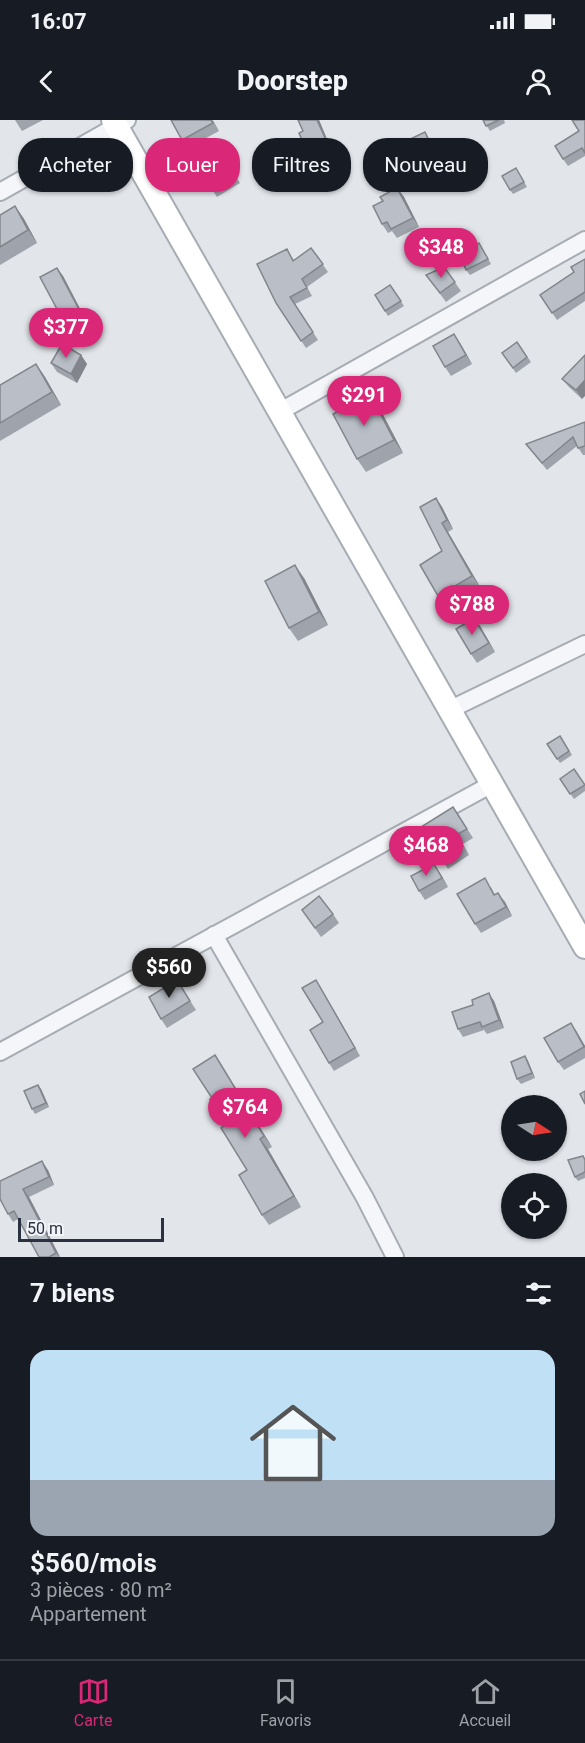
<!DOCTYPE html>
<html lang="fr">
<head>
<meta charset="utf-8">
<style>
	:root { --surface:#171b24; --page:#242831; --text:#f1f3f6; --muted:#9ea1a6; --line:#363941; --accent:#db2777 }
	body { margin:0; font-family:Roboto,sans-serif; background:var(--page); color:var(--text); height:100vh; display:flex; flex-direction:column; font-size:22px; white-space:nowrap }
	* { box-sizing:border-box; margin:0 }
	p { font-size:20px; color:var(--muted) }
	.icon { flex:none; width:33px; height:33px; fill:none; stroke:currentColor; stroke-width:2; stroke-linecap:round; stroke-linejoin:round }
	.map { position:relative; height:1137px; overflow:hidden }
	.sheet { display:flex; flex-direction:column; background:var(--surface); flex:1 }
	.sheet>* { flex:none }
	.banner { position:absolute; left:18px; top:18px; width:549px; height:54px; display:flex; gap:12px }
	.needle { width:39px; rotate:102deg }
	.buttons { position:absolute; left:501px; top:975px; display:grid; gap:12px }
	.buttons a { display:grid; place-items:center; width:66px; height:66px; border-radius:50%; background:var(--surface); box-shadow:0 2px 4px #0004; font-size:30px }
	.scale { position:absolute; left:18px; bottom:15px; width:146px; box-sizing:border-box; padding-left:6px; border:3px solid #2a3242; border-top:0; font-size:16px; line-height:21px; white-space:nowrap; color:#2a3242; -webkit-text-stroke:4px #f2f4f8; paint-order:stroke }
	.price { position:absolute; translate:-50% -51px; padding:0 14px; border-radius:21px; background:var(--accent); color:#fff; font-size:20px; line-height:39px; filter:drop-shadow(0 2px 3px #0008) }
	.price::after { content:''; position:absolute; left:50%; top:36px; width:18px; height:14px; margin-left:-9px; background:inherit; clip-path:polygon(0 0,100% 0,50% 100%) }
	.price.on { background:#222; color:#fff }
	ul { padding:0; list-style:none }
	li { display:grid; align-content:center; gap:12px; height:318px; padding:0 30px }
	li span { display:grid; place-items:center; height:186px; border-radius:18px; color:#555 }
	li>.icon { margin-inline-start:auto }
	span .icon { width:108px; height:108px; fill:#fffc; stroke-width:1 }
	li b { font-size:26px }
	h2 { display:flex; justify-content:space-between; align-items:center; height:72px; padding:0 30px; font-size:26px }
	.tag { padding:0 21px; border-radius:24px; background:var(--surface); box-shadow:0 2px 4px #0004; font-size:21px; line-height:54px }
	.tag.on { background:var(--accent); color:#fff }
	.status { display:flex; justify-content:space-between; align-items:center; height:42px; padding:0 30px; background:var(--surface); direction:ltr }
	.status svg { height:16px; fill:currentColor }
	header { display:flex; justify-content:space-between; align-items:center; height:78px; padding:0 30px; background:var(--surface); font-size:27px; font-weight:800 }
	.tab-bar { display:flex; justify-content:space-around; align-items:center; height:84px; border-top:2px solid var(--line); background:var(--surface); font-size:16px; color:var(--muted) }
	.tab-bar a { display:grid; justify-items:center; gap:3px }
	.tab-bar .on { color:var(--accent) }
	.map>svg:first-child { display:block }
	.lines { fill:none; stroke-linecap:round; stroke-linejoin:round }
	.street-casing { stroke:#a7acb4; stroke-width:20 }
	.secondary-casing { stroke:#a7acb4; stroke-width:26 }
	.street { stroke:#f5f6f9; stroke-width:16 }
	.secondary { stroke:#fff; stroke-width:22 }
	.wall { fill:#9fa3ab }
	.shaded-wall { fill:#82858b }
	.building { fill:#b9bec7; stroke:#82858b; stroke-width:1.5 }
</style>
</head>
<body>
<div class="status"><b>16:07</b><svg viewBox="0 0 49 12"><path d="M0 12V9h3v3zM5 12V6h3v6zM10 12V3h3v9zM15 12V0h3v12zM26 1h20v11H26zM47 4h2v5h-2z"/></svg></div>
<header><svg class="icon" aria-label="back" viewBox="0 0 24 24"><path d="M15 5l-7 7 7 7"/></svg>Doorstep<svg class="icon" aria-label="person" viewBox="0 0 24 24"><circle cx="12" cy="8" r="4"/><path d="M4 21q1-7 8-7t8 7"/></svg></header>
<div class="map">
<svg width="585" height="1137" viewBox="0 0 585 1137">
	<rect width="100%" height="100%" fill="#e2e5ea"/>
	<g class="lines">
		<g class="street-casing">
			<g id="street">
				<path d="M0,72l127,-72"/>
				<path d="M279,292l306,-172"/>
				<path d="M449,590l136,-66"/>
				<path d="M214,815l151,263 30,59"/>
				<path d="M0,932l492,-268"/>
			</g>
		</g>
		<g class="secondary-casing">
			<path id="secondary" d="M113,0l472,827"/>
		</g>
		<use href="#street" class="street"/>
		<use href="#secondary" class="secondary"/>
	</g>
	<g class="wall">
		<path d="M15,0h28l-21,11z"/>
		<path d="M213,0l6,11 -31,17 -6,-8z"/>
		<path d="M319,0l15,36 -19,9 -5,-7 -7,-27z"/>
		<path d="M483,0h21l1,3 -15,8z"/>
		<path d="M585,0v36l-17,10 -5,-7z"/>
		<path d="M425,12l3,5 9,19 -17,8 -3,-5z"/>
		<path d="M220,32l20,31 -23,14 -6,-9z"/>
		<path d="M519,53l8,14 -14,7 -3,-4z"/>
		<path d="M397,68l7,9 15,30 -22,11 -5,-7 -4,2 -6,-9 1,-23z"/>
		<path d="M15,86l9,13 13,24 -37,22v-50z"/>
		<path d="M479,123l12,21 -21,11 -4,-5z"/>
		<path d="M311,128l17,24 -21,15 5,9 -17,8 23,36 -12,8 -30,-45 16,-46 2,3z"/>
		<path d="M585,139v42l-28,19 -17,-25 34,-23z"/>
		<path d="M444,147l17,24 -15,11 -20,-27z"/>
		<path d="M57,148l6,8 26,50 -17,9 -6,-9z"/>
		<path d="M390,165l14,21 -16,10 -13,-21z"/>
		<path d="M517,222l14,20 -15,11 -14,-20z"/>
		<path d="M460,223l12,21 -21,12 -6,-9z"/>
		<path d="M81,235l6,9 -10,19 -20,-11 -6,-9z"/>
		<path d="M585,235l-3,44 -13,-12 -7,-8z"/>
		<path d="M36,244l9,13 16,28 -61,36v-56z"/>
		<path d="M379,287l24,46 -37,19 -9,-13z"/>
		<path d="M585,302v33h-2l-6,-9 -30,24 -21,-26z"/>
		<path d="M436,378l6,9 11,22 -5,3 31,53 -34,20 -7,-9 4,-45z"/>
		<path d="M304,458l24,47 -30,16 -9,-13z"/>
		<path d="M480,506l15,26 -18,11 -6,-9z"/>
		<path d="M560,616l12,19 -12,8 -13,-19z"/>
		<path d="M574,649l11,17v5l-11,8 -14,-20z"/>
		<path d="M459,696l14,22 -10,6 6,11 -21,14 -6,-9z"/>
		<path d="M440,753l8,14 -23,13 -6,-9z"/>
		<path d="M491,767l4,8 10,7 7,14 -31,17 -6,-9z"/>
		<path d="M302,790l31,4 6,9 -18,14z"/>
		<path d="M177,860l19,30 -29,18 -6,-9z"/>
		<path d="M316,860l5,8 39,68 -26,15 -5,-8z"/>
		<path d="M494,881l10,27 -17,6 -3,-4 -21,7 -5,-8z"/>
		<path d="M571,903l14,23v12l-21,12 -6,-8z"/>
		<path d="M215,935l57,92 -4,2 33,58 -32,18 -7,-10 -15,-45 -35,-72z"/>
		<path d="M525,936l3,5 7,17 -14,6 -4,-5z"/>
		<path d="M38,965l3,4 8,18 -14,7 -3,-5z"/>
		<path d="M585,1039v19l-7,3 -3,-4z"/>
		<path d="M48,1050l6,15 -25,12 31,60h-21l-21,-38 -5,3 -5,-8 -8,-15z"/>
	</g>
	<g class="shaded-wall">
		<path d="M317,0h2l15,36 -4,-7z"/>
		<path d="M425,12l3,5 9,19 -3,-4z"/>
		<path d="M397,68l7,9 15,30 -6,-9z"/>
		<path d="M15,86l9,13 13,24 -9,-13z"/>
		<path d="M57,148l6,8 26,50 -6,-9z"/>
		<path d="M454,214l6,9 12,21 -6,-9z"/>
		<path d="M81,235l6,9 -10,19 -6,-9z"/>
		<path d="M36,244l9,13 16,28 -9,-13z"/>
		<path d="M585,260v16l-3,3 -6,-9z"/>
		<path d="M370,274l9,13 24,46 -9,-13z"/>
		<path d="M436,378l6,9 11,22 -6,-9z"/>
		<path d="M442,403l6,9 31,53 -7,-9z"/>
		<path d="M295,445l9,13 24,47 -9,-13z"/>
		<path d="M474,498l6,8 15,26 -6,-9z"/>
		<path d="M434,744l6,9 8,14 -6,-9z"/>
		<path d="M498,773l7,9 7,14 -6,-9z"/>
		<path d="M316,860l5,8 39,68 -5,-8z"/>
		<path d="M489,873l5,8 10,27 -5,-8z"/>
		<path d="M571,903l6,9 8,14v2z"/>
		<path d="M215,935l7,11 50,81 -8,-11z"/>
		<path d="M525,936l3,5 7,17 -3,-5z"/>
		<path d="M38,965l3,4 8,18 -3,-4z"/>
		<path d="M260,1019l8,10 33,58 -7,-11z"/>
		<path d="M42,1041l6,9 6,15 -5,-8z"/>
		<path d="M23,1069l6,8 31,60 -4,-4z"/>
	</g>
	<g class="building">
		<path d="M171,0h40l2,3 -31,17z"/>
		<path d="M298,0h19l13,29 -20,9 -11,-25 4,-2z"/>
		<path d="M483,0h16l-13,6z"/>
		<path d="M572,0h13v33l-3,-5 -19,11 -8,-13 24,-15z"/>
		<path d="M425,12l9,20 -17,7 -9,-19z"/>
		<path d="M220,32l14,22 -23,14 -14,-23z"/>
		<path d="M516,48l8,14 -14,8 -8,-14z"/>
		<path d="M397,68l16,30 -22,11 -4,-7 -5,2 -9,-18 10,-5 -3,-4z"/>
		<path d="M15,86l13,24 -28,17v-32z"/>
		<path d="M479,123l9,16 -22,11 -7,-17z"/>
		<path d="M311,128l12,16 -21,15 5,9 -17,9 23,35 -12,9 -25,-38 -19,-39 30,-15 6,12z"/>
		<path d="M585,139v33l-33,21 -12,-18 34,-23 -3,-5z"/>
		<path d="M444,147l11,15 -15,11 -14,-18z"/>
		<path d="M57,148l26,49 -17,9 -26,-49z"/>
		<path d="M390,165l11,16 -16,10 -10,-16z"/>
		<path d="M454,214l12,21 -21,12 -12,-21z"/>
		<path d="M517,222l10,15 -14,11 -11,-15z"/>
		<path d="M62,224l19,11 -10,19 -20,-11z"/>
		<path d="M585,235v25l-9,10 -14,-11z"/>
		<path d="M36,244l16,28 -52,31v-38z"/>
		<path d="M370,274l24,46 -37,19 -24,-45z"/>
		<path d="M585,302v24l-7,2 -5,-11 -31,26 -16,-19z"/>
		<path d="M436,378l11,22 -5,3 30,53 -34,20 -18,-31 22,-14 -22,-44z"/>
		<path d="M295,445l24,47 -30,16 -24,-47z"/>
		<path d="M474,498l15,25 -18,11 -15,-25z"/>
		<path d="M560,616l9,15 -12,8 -10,-15z"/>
		<path d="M574,649l11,16 -15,9 -10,-15z"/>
		<path d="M453,687l14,22 -11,6 7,11 -21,14 -21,-33z"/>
		<path d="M434,744l8,14 -23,13 -8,-15z"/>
		<path d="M485,758l9,17 4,-2 8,14 -31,17 -18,-30z"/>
		<path d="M319,776l14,18 -18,14 -13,-18z"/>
		<path d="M177,860l13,21 -29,18 -12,-22z"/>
		<path d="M316,860l39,68 -26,15 -19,-33 13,-8 -21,-34z"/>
		<path d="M489,873l10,27 -17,7 -2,-5 -22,7 -6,-17 21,-7 -1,-5z"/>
		<path d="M571,903l13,24 -26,15 -14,-24z"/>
		<path d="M215,935l49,81 -4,3 34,57 -32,19 -23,-40 8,-5 -26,-42 4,-3 -15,-26 2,-1 -19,-29z"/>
		<path d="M525,936l7,17 -15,6 -6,-17z"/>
		<path d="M38,965l8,18 -14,6 -8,-18z"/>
		<path d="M585,971v13l-5,-10z"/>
		<path d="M583,1036l2,4v12l-10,5 -7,-17z"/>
		<path d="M42,1041l7,16 -26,12 33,64 -7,4h-10l-25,-46 -6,3 -8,-15v-18z"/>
	</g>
</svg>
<div class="buttons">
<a><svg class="needle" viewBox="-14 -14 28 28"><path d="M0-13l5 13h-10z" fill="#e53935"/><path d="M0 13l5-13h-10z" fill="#9ea1a6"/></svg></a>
<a><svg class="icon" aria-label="locate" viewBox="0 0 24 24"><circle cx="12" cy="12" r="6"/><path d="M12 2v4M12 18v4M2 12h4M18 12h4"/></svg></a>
</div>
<div class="scale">50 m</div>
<b class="price" style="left:441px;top:159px">$348</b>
<b class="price" style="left:66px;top:239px">$377</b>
<b class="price" style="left:364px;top:307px">$291</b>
<b class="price" style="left:472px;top:516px">$788</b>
<b class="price" style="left:426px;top:757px">$468</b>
<b class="price on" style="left:169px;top:879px">$560</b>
<b class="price" style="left:245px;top:1019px">$764</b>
<div class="banner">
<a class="tag">Acheter</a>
<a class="tag on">Louer</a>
<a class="tag">Filtres</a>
<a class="tag">Nouveau</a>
</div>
</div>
<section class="sheet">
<h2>7 biens<svg class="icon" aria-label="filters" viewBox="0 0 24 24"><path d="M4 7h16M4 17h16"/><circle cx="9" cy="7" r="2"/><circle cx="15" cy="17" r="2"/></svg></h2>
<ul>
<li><span style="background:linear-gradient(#bfe0f5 70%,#9aa5b1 0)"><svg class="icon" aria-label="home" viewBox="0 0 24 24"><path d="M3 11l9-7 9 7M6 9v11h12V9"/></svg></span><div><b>$560/mois</b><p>3 pièces · 80 m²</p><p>Appartement</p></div></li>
</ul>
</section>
<nav class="tab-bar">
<a class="on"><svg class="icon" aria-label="map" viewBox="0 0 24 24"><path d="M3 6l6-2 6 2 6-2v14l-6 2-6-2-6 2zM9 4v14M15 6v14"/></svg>Carte</a>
<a><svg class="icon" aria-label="saved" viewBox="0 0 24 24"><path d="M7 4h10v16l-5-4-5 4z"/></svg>Favoris</a>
<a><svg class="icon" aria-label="home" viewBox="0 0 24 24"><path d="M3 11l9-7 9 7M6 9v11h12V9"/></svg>Accueil</a>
</nav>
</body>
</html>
